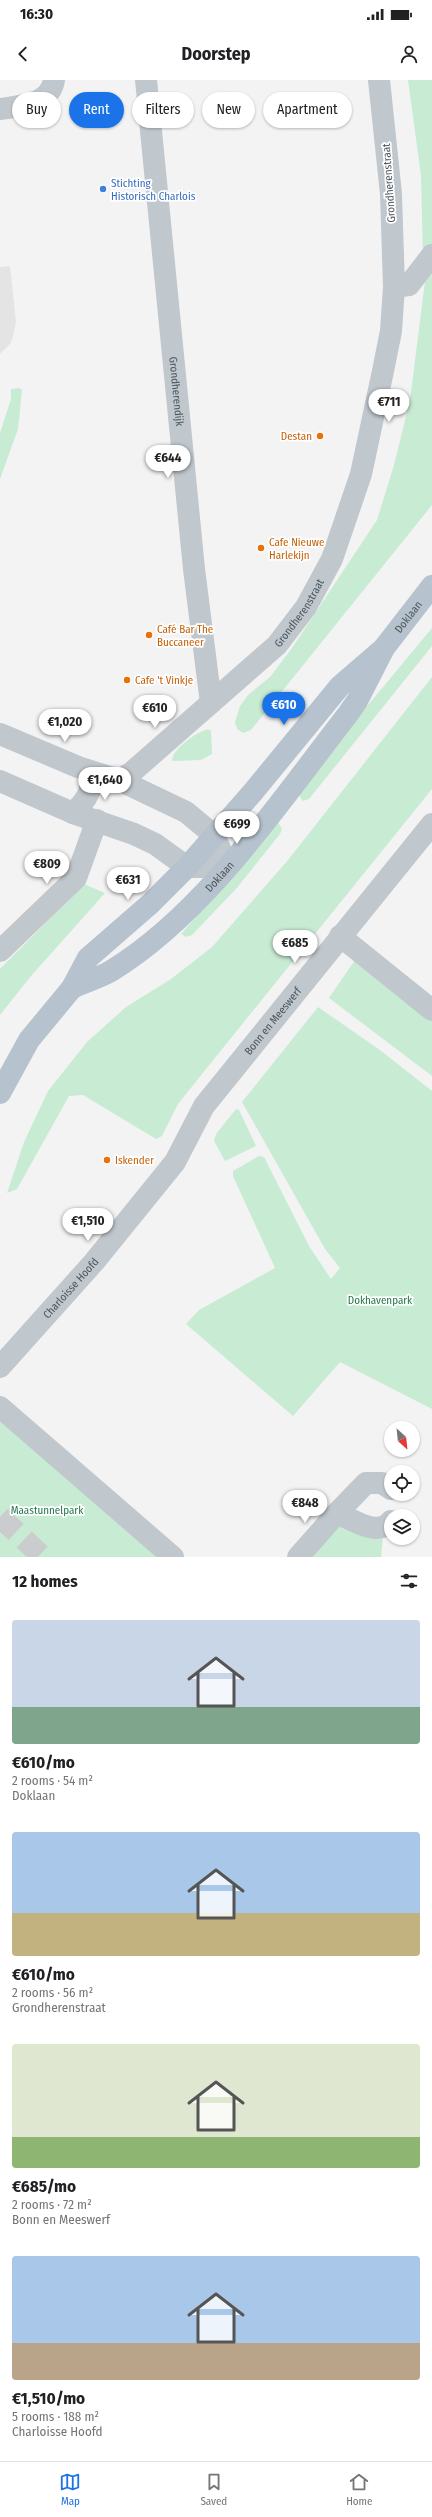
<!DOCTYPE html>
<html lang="en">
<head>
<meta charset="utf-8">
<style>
	:root { --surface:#fff; --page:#f2f2f2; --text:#202124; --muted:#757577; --line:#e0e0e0; --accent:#1a73e8 }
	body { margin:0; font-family:"Fira Sans Condensed",sans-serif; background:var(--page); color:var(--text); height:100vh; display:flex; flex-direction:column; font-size:15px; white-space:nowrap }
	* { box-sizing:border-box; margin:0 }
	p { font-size:13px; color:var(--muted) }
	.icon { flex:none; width:22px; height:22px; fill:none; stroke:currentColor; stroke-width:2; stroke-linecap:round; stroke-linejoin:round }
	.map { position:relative; height:1477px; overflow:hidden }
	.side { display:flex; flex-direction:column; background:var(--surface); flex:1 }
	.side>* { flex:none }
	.banner { position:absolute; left:12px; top:12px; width:408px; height:36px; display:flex; gap:8px }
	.needle { width:26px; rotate:153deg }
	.buttons { position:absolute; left:384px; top:1341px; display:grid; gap:8px }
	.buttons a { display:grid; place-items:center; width:36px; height:36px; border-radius:50%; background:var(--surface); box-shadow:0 1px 3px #0004; font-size:20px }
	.price { position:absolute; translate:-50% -34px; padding:0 9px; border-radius:14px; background:#fff; color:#222; font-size:13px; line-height:26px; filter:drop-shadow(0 1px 2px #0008) }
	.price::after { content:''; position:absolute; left:50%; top:24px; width:12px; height:9px; margin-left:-6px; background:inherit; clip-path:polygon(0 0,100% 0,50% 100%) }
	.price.active { background:var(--accent); color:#fff }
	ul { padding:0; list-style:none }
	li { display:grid; align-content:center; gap:8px; height:212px; padding:0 12px }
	li span { display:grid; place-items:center; height:124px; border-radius:4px; color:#555 }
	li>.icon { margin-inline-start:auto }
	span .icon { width:72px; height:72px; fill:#fffc; stroke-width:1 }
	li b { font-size:17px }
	h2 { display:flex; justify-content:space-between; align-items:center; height:48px; padding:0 12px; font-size:17px }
	.chip { padding:0 14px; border-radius:18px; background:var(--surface); box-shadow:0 1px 3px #0004; font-size:14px; line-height:36px }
	.chip.active { background:var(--accent); color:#fff }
	.status { display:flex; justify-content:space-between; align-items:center; height:28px; padding:0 20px; background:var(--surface); direction:ltr }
	.status svg { height:11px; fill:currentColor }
	header { display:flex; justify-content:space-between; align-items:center; height:52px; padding:0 12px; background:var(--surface); font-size:18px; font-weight:700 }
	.tabs { display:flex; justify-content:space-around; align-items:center; height:56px; border-top:1px solid var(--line); background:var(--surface); font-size:11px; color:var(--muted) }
	.tabs a { display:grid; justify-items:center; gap:2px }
	.tabs .active { color:var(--accent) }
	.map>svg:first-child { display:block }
	.education { fill:#e5e4e4 }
	.green { fill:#c8ebd4 }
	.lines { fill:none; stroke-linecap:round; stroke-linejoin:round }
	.highway-tunnel { stroke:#caccce; stroke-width:22; stroke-dasharray:22 11; stroke-linecap:butt }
	.minor { stroke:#c0c7cd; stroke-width:22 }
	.major { stroke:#b6c2cd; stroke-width:22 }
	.shop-dot { fill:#3f7fe0; stroke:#fff; stroke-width:1.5 }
	.food-dot { fill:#e8710a; stroke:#fff; stroke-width:1.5 }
	.labels { text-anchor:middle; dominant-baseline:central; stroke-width:3.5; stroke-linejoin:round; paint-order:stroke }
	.shop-label { font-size:11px; fill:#366cbe; stroke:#fff; text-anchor:start }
	.street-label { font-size:11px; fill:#4c565d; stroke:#fff }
	.food-label { font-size:11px; fill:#c56008; stroke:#fff; text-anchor:start }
	.park-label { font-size:11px; fill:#24774b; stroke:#fff }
</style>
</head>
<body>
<div class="status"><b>16:30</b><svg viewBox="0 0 49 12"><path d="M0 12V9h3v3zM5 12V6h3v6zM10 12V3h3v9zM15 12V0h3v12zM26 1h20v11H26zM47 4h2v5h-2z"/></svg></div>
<header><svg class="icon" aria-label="back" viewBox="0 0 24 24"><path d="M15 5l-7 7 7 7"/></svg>Doorstep<svg class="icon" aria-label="person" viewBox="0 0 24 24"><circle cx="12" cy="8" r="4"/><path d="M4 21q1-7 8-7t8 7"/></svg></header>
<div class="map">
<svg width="432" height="1477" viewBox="0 0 432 1477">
	<rect width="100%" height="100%" fill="#f4f3f3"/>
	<path class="education" d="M10,186l6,56 -5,21 -11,11v-87z"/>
	<g class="green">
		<path d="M408,0h24v166l-9,11 -2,-81z"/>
		<path d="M432,192v233l-181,225 -8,3 -6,-4 -2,-7 5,-16 8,-11 22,-18 22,-29 85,-128 17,-55 16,-65 15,-119z"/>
		<path d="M19,308l3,2 -4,39 -18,50v-46l11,-34v-10z"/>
		<path d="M432,548v18l-123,153 -6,2 -5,-7 2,-7z"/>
		<path d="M432,597v112l-226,280 -28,35 -16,32 -6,3 -73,-44 -14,1 -52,93 -10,4 17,-51 24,-51 39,-49 39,-35 45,-28 41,-32 76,-87z"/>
		<path d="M208,649l3,2 1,23 -11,6 -28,1 -1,-1c1,-12 25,-28 36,-31z"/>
		<path d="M278,742l4,7 -2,5 -44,55 -44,46 -6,2 -5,-3z"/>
		<path d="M84,804l21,9 -74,83 -31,39v-46z"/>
		<path d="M355,880l77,58v58l-103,-78z"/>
		<path d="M318,927l62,43 52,41v318l-92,-47 -47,54 -107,-92 13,-14 76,-42 -42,-92v-5l26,-15 5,1 45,89 22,33 9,-11 -15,-19 -83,-147z"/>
		<path d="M236,1029l3,1 17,36 -31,15 -11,-20 2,-7z"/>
		<path d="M0,1327l173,150h-173z"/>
		<path d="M340,1444l43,12 -2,21h-76z"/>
	</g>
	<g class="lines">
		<path class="highway-tunnel" d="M0,1437l43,40"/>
		<g class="minor">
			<path id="s1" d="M146,0l48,489 17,134"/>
			<path d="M0,29c20,-3 50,-4 54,-29"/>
			<path d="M394,207l15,-2 23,-30"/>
			<path d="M0,654l78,33 41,13 67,32 29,24 12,31h-40l-32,-23 -21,-10 -61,-21 -73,-32"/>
			<path id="s2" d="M119,700l13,-8 145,-127 29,-38 26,-48 13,-38 16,-47 22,-103 8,-40 3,-44 -3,-93 -12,-114"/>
			<path d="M73,733c14,-13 20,-23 18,-41"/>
			<path d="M340,856l92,74"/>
			<path d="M0,871l76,-73 21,-58"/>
			<path id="s3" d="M0,1287l94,-105 81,-100 29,-56 228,-282"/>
			<path d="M0,1327l173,150"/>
			<path d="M391,1409l-9,-6h-16l-29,30c15,6 41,25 54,8"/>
			<path d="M298,1477l39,-44"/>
		</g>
		<g class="major">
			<path id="s4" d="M72,908c12,-6 27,-10 39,-17 95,-58 169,-170 237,-257l9,-13 27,-53 48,-62"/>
			<path d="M0,1013l29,-53 43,-52 16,-30 62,-54 37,-37 66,-75 87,-106 44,-38"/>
		</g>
	</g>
	<circle class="shop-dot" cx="103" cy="109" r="4"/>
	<g class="food-dot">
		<circle cx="320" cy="356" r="4"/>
		<circle cx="261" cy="468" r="4"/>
		<circle cx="149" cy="555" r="4"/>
		<circle cx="127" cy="600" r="4"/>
		<circle cx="107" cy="1080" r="4"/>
	</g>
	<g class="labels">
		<g class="shop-label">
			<text x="111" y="103">Stichting<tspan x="111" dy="13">Historisch Charlois</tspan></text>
		</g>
		<g class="street-label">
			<text transform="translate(389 103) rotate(-94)">Grondherenstraat</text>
			<text stroke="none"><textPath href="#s1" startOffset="313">Grondherendijk</textPath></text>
			<text stroke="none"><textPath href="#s2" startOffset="247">Grondherenstraat</textPath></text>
			<text stroke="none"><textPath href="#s4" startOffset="509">Doklaan</textPath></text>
			<text stroke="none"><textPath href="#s4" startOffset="187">Doklaan</textPath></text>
			<text stroke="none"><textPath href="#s3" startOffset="442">Bonn en Meeswerf</textPath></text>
			<text stroke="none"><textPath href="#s3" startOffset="106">Charloisse Hoofd</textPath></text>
		</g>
		<g class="food-label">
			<text x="312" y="356" text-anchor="end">Destan</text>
			<text x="269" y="462">Cafe Nieuwe<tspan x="269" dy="13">Harlekijn</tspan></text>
			<text x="157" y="549">Café Bar The<tspan x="157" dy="13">Buccaneer</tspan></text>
			<text x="135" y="600">Cafe 't Vinkje</text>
			<text x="115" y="1080">Iskender</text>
		</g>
		<g class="park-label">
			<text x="380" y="1220">Dokhavenpark</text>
			<text x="47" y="1430">Maastunnelpark</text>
		</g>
	</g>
</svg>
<div class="buttons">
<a><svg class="needle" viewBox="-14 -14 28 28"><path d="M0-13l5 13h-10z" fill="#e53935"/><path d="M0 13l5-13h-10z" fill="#757577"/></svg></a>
<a><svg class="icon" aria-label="locate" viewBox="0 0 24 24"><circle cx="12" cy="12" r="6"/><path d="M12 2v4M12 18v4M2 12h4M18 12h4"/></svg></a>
<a><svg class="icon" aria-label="layers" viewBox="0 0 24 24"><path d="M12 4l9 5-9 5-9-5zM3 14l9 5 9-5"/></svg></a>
</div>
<b class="price" style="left:389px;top:343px">€711</b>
<b class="price" style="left:168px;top:399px">€644</b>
<b class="price active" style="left:284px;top:646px">€610</b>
<b class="price" style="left:155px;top:649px">€610</b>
<b class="price" style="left:65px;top:663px">€1,020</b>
<b class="price" style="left:105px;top:721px">€1,640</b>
<b class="price" style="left:237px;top:765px">€699</b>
<b class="price" style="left:47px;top:805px">€809</b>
<b class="price" style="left:128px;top:821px">€631</b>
<b class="price" style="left:295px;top:884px">€685</b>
<b class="price" style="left:88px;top:1162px">€1,510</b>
<b class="price" style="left:305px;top:1444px">€848</b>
<div class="banner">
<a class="chip">Buy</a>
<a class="chip active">Rent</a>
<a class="chip">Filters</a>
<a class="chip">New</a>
<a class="chip">Apartment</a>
</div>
</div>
<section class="side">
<h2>12 homes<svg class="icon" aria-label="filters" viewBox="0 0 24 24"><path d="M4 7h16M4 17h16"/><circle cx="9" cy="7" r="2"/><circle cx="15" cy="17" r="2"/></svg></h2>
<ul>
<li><span style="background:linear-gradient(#c9d6e8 70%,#7fa58c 0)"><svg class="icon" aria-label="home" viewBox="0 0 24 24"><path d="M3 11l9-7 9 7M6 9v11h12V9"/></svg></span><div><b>€610/mo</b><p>2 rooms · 54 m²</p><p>Doklaan</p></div></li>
<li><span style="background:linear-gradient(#a9c7e8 65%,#c2b280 0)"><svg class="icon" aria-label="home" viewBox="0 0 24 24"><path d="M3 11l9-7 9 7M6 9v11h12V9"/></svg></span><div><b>€610/mo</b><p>2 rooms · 56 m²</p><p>Grondherenstraat</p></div></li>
<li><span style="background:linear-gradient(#dfe7d0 75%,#8fb573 0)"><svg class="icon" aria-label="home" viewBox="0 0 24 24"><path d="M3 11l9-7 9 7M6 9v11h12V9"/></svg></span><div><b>€685/mo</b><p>2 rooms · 72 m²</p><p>Bonn en Meeswerf</p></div></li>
<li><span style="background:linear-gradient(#a9c7e8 70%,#b9a48a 0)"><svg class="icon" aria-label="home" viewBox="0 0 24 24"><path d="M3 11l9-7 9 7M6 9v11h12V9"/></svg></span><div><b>€1,510/mo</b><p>5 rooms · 188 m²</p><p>Charloisse Hoofd</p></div></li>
</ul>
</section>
<nav class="tabs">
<a class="active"><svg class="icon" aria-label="map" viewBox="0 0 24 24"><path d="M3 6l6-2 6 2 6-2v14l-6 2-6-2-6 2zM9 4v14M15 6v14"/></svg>Map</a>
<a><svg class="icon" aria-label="saved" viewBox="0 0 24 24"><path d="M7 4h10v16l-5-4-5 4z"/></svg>Saved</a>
<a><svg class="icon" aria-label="home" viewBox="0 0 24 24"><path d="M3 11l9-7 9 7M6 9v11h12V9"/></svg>Home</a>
</nav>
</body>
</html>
